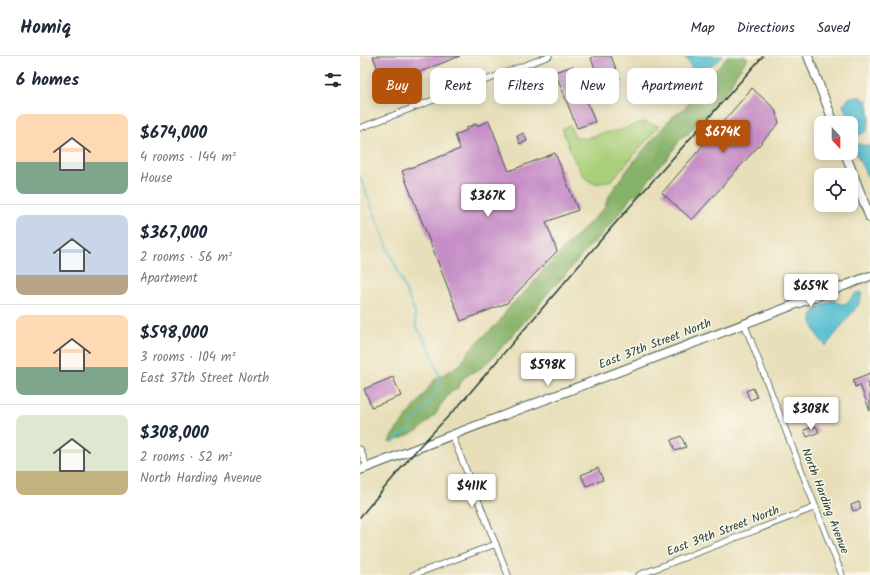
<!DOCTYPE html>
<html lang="en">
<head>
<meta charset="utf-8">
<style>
	:root { --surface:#fff; --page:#f6f6f7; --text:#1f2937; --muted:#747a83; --line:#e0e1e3; --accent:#b45309 }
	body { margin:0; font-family:Kalam,sans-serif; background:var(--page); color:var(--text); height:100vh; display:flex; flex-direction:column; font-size:15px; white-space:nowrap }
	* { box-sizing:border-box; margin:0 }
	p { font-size:13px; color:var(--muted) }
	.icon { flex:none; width:22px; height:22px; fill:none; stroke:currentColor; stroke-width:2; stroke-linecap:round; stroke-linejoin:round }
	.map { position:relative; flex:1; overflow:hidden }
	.sheet { display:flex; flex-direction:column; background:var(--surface); width:360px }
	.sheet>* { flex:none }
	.hud { position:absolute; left:12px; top:12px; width:380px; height:36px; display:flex; gap:8px }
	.needle { width:26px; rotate:159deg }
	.buttons { position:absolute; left:454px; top:60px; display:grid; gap:8px }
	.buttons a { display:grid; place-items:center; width:44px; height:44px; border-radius:8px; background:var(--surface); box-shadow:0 2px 10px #0003; font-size:20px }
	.price { position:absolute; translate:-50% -34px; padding:0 9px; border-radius:4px; background:#fff; color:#222; font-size:13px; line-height:26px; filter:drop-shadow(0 1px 2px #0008) }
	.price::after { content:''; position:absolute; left:50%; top:24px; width:12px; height:9px; margin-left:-6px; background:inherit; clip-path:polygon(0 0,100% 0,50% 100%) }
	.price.on { background:var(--accent); color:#fff }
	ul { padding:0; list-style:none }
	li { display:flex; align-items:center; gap:12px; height:100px; padding:0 16px }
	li+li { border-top:1px solid var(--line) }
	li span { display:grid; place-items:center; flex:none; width:112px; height:80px; border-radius:8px; color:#555 }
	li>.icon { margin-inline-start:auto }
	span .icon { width:48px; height:48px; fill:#fffc; stroke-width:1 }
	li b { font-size:17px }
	h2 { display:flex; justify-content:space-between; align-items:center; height:48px; padding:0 16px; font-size:17px }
	.chip { padding:0 14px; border-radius:8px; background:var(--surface); box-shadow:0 2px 10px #0003; font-size:14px; line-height:36px }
	.chip.on { background:var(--accent); color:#fff }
	header { display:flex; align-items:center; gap:24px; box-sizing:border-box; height:56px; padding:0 20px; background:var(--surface); border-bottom:1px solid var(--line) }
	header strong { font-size:19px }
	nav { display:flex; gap:22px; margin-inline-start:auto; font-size:14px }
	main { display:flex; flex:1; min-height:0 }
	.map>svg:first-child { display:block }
	.green { fill:#aacf79; stroke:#648656 }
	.forest { fill:#87b269; stroke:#53784e }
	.water { fill:#53bdd0; stroke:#397d82 }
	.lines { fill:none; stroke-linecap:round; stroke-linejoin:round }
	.stream { stroke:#53bdd0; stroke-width:1.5 }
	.building { fill:#c68ec6 }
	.street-casing { stroke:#3d5548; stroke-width:7 }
	.secondary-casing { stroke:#3d5548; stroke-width:10 }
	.street { stroke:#fff; stroke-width:5.5 }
	.secondary { stroke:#fff; stroke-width:8 }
	.rail { stroke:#1f3d34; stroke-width:1.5 }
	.labels { text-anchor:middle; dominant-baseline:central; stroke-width:3; stroke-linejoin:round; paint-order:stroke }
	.street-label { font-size:12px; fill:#1f3d34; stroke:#fbf7ec }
</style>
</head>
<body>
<header>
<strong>Homiq</strong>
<nav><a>Map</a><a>Directions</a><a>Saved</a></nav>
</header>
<main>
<section class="sheet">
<h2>6 homes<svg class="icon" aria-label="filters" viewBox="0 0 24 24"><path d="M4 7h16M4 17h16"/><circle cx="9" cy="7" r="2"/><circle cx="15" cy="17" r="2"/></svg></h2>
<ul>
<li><span style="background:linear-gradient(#ffd9b3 60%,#7fa58c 0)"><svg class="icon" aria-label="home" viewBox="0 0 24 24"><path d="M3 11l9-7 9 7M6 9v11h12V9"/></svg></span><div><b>$674,000</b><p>4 rooms · 144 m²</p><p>House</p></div></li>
<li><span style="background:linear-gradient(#c9d6e8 75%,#b9a48a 0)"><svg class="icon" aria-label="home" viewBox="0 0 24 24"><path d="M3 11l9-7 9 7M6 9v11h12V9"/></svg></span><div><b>$367,000</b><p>2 rooms · 56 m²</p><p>Apartment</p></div></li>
<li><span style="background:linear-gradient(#ffd9b3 65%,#7fa58c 0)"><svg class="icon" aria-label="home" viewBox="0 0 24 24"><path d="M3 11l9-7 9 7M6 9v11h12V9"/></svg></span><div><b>$598,000</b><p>3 rooms · 104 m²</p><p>East 37th Street North</p></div></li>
<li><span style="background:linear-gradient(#dfe7d0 70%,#c2b280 0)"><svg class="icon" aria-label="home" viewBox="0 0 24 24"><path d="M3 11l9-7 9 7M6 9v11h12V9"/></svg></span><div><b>$308,000</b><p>2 rooms · 52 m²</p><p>North Harding Avenue</p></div></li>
</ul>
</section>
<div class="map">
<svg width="510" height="519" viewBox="0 0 510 519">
	<rect width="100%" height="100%" fill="#fbf7ec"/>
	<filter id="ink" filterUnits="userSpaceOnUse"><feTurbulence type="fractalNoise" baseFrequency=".025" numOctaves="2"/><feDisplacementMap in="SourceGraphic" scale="8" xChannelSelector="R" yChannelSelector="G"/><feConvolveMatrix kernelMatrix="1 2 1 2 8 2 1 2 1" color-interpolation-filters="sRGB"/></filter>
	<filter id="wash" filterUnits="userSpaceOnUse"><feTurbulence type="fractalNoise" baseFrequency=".012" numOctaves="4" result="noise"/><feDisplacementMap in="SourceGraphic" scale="16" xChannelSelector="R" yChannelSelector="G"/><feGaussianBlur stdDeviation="0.9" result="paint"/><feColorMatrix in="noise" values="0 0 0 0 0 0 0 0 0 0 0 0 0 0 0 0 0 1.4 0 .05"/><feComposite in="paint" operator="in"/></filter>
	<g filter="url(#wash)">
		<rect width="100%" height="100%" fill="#e8dfba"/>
		<path class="green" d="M282,66l17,4 -46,53c-7,3 -16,7 -24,2 -12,-8 -22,-39 -27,-52l8,-4 4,11 10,3 19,-6 18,-3z"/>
		<path class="forest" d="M367,0h18l3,2 -13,18 -4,9 -25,30 -9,7 -8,11 -7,4 -15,22 -8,7 -20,27 -8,4 -8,12 -23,28 -13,12 -20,24 -16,16 -17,22 -40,45 -13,12 -10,5 -8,6 -5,9 -8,5 -10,13 -4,8 -17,16 -17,8 -13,4 4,-8 28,-35 13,-19 27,-16 9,-15 29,-27 11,-16 19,-18 12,-16 63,-64 6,-14 9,-13 15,-20 38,-44 11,-8 5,-5z"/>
		<g class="water">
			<path d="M325,0h38c-10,9 -17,16 -31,13z"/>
			<path d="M490,41h10l7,4c3,11 3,20 0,30l-10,5 -3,-3 -11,-28z"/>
			<path d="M494,88h2l14,2v35c-7,-12 -13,-23 -16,-37z"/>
			<path d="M498,236l4,1 -3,11 -33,42c-7,-7 -19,-24 -12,-34 4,-6 12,-8 18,-12 17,10 15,-1 26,-8z"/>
		</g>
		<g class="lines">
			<path class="stream" d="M0,121l30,76 21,50 4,10 1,13 13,21 11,31 -3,11 -5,9 -8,13 -10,9 -5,11 -8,4 -8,8"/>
		</g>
		<g id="blocks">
			<g class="building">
				<path d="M13,0h87l-76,30z"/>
				<path d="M236,0h15l9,23 -19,7 -10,-28z"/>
				<path d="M213,10l22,56 -18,6 -22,-56z"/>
				<path d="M392,32l23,21 4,14 -87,97 -30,-27z"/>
				<path d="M129,65l20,50 46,-18 23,57 -32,12 11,29 -50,52 -46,18 -59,-150 58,-22 -5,-14 12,-5 -1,-2 10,-4 1,2z"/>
				<path d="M164,77l3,8 -7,3 -3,-8z"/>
				<path d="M510,317v8l-3,1 3,9v20l-10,-26 -5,2 -2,-7z"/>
				<path d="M33,321l8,19 -29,11 -8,-18z"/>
				<path d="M393,332l4,9 -7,3 -4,-9z"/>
				<path d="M456,370l3,6 -12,5 -3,-7z"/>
				<path d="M321,380l5,11 -11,4 -4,-11z"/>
				<path d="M238,412l5,12 -17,6 -5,-11z"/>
				<path d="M499,446l2,7 -8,2 -2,-6z"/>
			</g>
		</g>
	</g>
	<g filter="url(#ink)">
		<use href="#blocks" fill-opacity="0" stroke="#3d5548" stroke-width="1"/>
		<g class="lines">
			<g class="street-casing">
				<g id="street">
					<path d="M0,72l189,-72"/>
					<path d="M384,267l98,252"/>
					<path d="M92,379l56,140"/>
					<path d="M0,393l7,18"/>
					<path d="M53,519l83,-31"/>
					<path d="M279,519l177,-68"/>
				</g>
			</g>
			<g class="secondary-casing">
				<g id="secondary">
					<path d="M448,0l26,67"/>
					<path d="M485,97l25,65"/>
					<path d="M0,414l510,-194"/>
				</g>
			</g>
			<use href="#street" class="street"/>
			<use href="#secondary" class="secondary"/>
			<path class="rail" d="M0,461l59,-70 43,-45 150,-175 151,-171"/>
		</g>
	</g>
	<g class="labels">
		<g class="street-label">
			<text transform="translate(295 288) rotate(-21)">East 37th Street North</text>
			<text transform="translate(465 445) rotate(69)">North Harding Avenue</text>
			<text transform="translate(363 475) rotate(-21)">East 39th Street North</text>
		</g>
	</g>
</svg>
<div class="buttons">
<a><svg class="needle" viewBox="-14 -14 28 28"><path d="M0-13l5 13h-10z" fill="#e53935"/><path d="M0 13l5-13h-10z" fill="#747a83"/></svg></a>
<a><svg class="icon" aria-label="locate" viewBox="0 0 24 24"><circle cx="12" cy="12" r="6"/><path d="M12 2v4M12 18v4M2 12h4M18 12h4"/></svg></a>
</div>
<b class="price on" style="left:363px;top:98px">$674K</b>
<b class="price" style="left:128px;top:162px">$367K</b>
<b class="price" style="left:451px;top:252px">$659K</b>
<b class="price" style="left:188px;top:331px">$598K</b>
<b class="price" style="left:451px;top:375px">$308K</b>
<b class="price" style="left:112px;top:452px">$411K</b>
<div class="hud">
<a class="chip on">Buy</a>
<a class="chip">Rent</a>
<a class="chip">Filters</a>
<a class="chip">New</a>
<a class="chip">Apartment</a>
</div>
</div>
</main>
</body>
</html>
